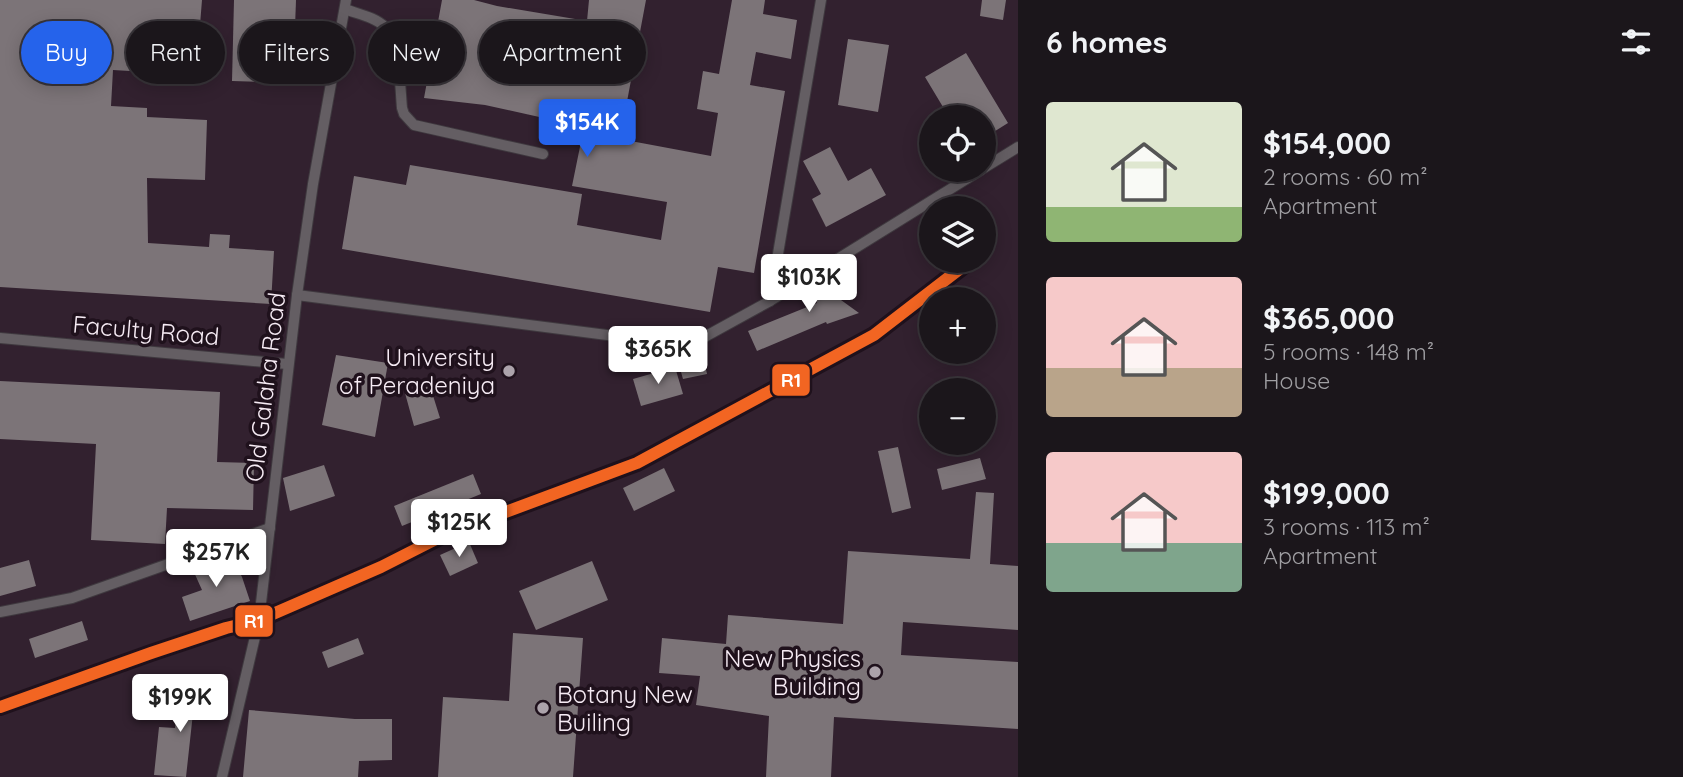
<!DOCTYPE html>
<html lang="en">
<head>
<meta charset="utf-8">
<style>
	:root { --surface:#1b161b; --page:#282328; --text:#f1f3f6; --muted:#a09fa3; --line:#39353a; --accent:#2563eb }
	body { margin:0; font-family:Quicksand,sans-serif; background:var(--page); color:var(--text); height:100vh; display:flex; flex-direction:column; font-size:26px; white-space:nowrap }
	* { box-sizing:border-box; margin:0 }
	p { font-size:23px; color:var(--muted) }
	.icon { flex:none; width:38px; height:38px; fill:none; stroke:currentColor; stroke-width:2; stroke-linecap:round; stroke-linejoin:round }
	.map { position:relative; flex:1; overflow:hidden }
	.drawer { display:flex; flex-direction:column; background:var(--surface); width:665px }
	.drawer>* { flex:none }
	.banner { position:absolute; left:21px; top:21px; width:665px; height:63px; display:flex; gap:14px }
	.fabs { position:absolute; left:919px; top:105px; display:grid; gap:14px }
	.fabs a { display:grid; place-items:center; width:77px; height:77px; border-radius:50%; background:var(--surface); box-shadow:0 4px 18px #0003,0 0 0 2px var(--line); font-size:35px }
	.price { position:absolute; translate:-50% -60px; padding:0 16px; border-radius:7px; background:#fff; color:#222; font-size:23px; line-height:46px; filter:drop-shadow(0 2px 4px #0008) }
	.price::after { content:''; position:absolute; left:50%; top:42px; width:21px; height:16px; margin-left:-10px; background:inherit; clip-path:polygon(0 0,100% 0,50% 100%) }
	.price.on { background:var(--accent); color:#fff }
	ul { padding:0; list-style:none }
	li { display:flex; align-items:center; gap:21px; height:175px; padding:0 28px }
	li span { display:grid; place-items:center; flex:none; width:196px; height:140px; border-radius:7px; color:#555 }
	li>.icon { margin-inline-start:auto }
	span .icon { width:84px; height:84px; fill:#fffc; stroke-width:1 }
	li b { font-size:30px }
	h2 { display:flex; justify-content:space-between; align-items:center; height:84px; padding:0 28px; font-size:30px }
	.chip { padding:0 24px; border-radius:32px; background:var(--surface); box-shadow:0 4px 18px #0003,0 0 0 2px var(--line); font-size:24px; line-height:63px }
	.chip.on { background:var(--accent); color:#fff }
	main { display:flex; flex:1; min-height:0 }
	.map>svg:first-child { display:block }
	.built { fill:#32212f; fill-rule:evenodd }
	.building { fill:#7c7478 }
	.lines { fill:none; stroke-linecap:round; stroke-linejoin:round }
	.lane-casing { stroke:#3f393f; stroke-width:12 }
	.lane { stroke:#645e63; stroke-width:10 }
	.rail-1-casing { stroke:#1f111c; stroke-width:18 }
	.rail-1 { stroke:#f26522; stroke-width:12 }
	.poi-dot { fill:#aca3ab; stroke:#1f111c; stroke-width:2.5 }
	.labels { text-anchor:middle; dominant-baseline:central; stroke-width:7; stroke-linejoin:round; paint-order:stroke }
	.street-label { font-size:24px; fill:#f6ebf4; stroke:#1f111c }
	.poi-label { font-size:24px; fill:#f6ebf4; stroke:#1f111c; text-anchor:end }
	.line-badge { stroke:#1f111c; stroke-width:2.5 }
	.badge-label { font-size:19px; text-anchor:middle; font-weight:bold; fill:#fff }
</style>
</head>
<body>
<main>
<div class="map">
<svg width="1018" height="777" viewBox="0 0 1018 777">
	<rect width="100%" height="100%" fill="#241e24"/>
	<path class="built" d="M0,0h1018v777h-1018zM931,117h53v53h-53zM931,208h53v53h-53zM931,299h53v53h-53zM931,390h53v53h-53z"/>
	<g class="building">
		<path d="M0,0h202l-6,75 -83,-5 -2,36 36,2v9l60,3 -2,60 -58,-2 1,65 61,4 1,-13 20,1 -1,13 45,3 -3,53 -271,-17z"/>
		<path d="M234,0h62l-3,83 -61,-2z"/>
		<path d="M442,0h32l23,6 90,15 2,-21h57l-26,139 91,17 7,-43 -21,-4 6,-38 16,3 13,-74h33l-2,14 34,6 -6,39 -35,-7 -6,33 35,6 -31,182 -36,-6 -8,45 -368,-63 12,-73 52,9 4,-20 172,29 -5,31 84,15 6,-38 -95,-16 12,-59 -99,-22 -61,-7z"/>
		<path d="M982,0h24l-3,20 -23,-4z"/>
		<path d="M848,39l41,6 -11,67 -40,-7z"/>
		<path d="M966,53l42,70 -24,15v-21h-35l-24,-40z"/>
		<path d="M830,147l18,34 23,-13 15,27 -60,32 -14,-28 9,-5 -18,-33z"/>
		<path d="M849,274l8,19 -16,7 18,13 -32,11 -1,-2 -69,29 -9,-20 69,-28 -5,-12z"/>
		<path d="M702,351l5,23 -24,5 -6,-21z"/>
		<path d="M336,355l52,8 -13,74 -53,-12z"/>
		<path d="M675,367l8,27 -42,12 -8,-27z"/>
		<path d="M0,381l220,11 -3,70 37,1 -1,47 -86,-2 -2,36 -74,-4 5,-96 -96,-5z"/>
		<path d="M430,386l10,32 -26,8 -9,-33z"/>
		<path d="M898,447l13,61 -19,5 -14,-62z"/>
		<path d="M980,458l6,21 -44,11 -5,-21z"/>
		<path d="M324,465l11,31 -45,15 -7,-33z"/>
		<path d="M664,468l11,23 -41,20 -11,-23z"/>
		<path d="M473,474l8,20 -79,32 -8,-20z"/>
		<path d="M976,492l18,1 -4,71 28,2v64l-115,-8 -2,33 117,7v67l-184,-12 -3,60h-65l3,-61 -73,-11 4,-29 -41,-3 3,-35 64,6 2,-29 115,9 5,-73 122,8z"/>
		<path d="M469,542l9,21 -28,13 -10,-21z"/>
		<path d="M230,554l12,23 8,24 -60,20 -8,-24 20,-7 -9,-20z"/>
		<path d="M29,560l7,26 -36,10v-28z"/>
		<path d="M592,561l16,39 -72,30 -17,-39z"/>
		<path d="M82,621l6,19 -53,18 -6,-19z"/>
		<path d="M513,633l70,5 -10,139h-135l5,-80 66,4z"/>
		<path d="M358,638l6,16 -36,14 -6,-16z"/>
		<path d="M178,688l31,2 -2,24 -14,-1 -7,64 -32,-2 5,-48 16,1z"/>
		<path d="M249,710l106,9h37v41l-33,1 -1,16h-115z"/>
	</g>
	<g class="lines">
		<g class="lane-casing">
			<g id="lane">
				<path d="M345,9c13,5 30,8 40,18 15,15 15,60 17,81l2,6 10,11 129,29"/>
				<path d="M984,168l34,-21"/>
				<path d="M297,295l380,49 22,-4 71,-39 211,-131"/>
				<path d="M770,301l51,-301"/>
				<path d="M0,338l287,26"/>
				<path d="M0,612l72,-14 198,-70"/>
				<path d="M222,777l37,-157 38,-325 16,-111 33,-184"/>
			</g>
		</g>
		<use href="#lane" class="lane"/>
		<g class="rail-1-casing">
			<path id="rail-1" d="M0,707l151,-54 75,-25 33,-8 122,-53 63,-32 193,-72 237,-128 96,-74"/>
		</g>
		<use href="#rail-1" class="rail-1"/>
	</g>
	<g class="poi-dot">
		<circle cx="509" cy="371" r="7"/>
		<circle cx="875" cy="672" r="7"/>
		<circle cx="543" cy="708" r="7"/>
	</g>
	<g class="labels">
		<g class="street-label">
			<text transform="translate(146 330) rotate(5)">Faculty Road</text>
			<text transform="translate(265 387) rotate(-83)">Old Galaha Road</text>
		</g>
		<g class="poi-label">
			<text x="495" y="357">University<tspan x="495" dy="28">of Peradeniya</tspan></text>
			<text x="861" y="658">New Physics<tspan x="861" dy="28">Building</tspan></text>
			<text x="557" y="694" text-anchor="start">Botany New<tspan x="557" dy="28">Builing</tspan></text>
		</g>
	</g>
	<g class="line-badge">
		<rect x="771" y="363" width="40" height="34" rx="7" fill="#f26522"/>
		<rect x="234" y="604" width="40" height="34" rx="7" fill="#f26522"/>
	</g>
	<g class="badge-label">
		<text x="791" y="387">R1</text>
		<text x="254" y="628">R1</text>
	</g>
</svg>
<div class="fabs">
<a><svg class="icon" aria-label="locate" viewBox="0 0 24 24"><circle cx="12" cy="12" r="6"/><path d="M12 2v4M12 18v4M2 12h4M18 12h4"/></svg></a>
<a><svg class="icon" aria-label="layers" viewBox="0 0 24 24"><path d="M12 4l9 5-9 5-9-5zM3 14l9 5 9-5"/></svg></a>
<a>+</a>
<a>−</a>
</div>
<b class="price on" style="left:587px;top:159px">$154K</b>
<b class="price" style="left:809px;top:314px">$103K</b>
<b class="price" style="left:658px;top:386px">$365K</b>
<b class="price" style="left:459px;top:559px">$125K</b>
<b class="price" style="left:216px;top:589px">$257K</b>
<b class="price" style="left:180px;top:734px">$199K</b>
<div class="banner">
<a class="chip on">Buy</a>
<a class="chip">Rent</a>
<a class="chip">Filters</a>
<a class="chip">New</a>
<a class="chip">Apartment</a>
</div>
</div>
<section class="drawer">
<h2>6 homes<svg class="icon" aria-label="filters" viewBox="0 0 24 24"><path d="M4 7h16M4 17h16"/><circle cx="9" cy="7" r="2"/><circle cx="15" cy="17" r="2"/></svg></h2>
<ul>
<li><span style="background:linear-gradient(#dfe7d0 75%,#8fb573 0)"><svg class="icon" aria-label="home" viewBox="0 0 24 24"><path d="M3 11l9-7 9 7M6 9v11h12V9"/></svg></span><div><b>$154,000</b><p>2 rooms · 60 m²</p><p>Apartment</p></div></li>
<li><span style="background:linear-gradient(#f6c9c9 65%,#b9a48a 0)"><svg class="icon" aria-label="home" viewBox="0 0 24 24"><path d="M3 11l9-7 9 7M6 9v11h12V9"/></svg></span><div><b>$365,000</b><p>5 rooms · 148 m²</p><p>House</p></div></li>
<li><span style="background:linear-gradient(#f6c9c9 65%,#7fa58c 0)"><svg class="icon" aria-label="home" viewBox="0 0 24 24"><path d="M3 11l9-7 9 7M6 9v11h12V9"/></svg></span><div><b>$199,000</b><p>3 rooms · 113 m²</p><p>Apartment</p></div></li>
</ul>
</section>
</main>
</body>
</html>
